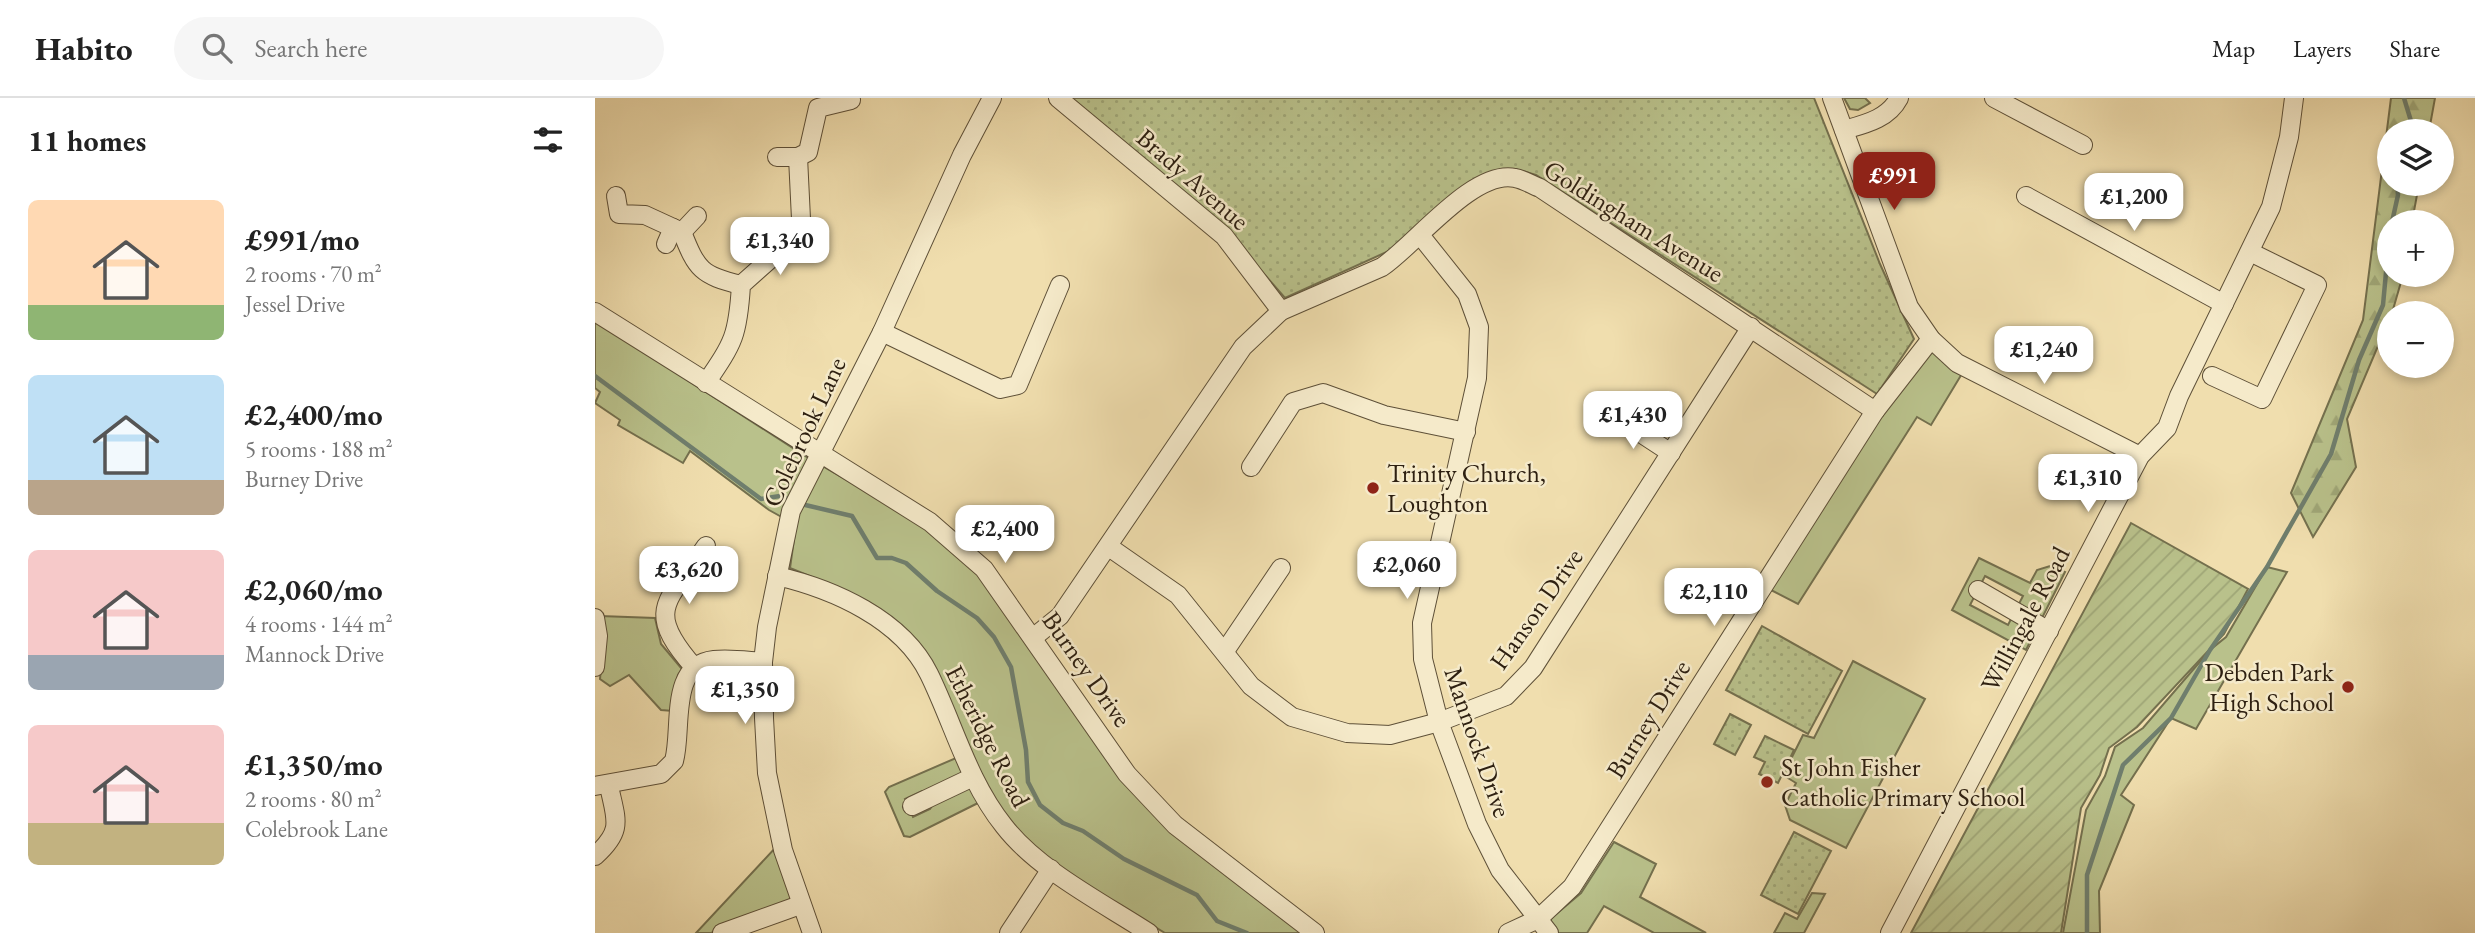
<!DOCTYPE html>
<html lang="en">
<head>
<meta charset="utf-8">
<style>
	:root { --surface:#fff; --page:#f6f6f6; --text:#222; --muted:#767676; --line:#e0e0e0; --accent:#8f2418 }
	body { margin:0; font-family:"EB Garamond",serif; background:var(--page); color:var(--text); height:100vh; display:flex; flex-direction:column; font-size:26px; white-space:nowrap }
	* { box-sizing:border-box; margin:0 }
	p { font-size:23px; color:var(--muted) }
	.icon { flex:none; width:38px; height:38px; fill:none; stroke:currentColor; stroke-width:2; stroke-linecap:round; stroke-linejoin:round }
	.map { position:relative; flex:1; overflow:hidden }
	.details { display:flex; flex-direction:column; background:var(--surface); width:595px }
	.details>* { flex:none }
	.buttons { position:absolute; left:1782px; top:21px; display:grid; gap:14px }
	.buttons a { display:grid; place-items:center; width:77px; height:77px; border-radius:50%; background:var(--surface); box-shadow:0 4px 10px #0003; font-size:35px }
	.price { position:absolute; translate:-50% -60px; padding:0 16px; border-radius:14px; background:#fff; color:#222; font-size:23px; line-height:46px; filter:drop-shadow(0 2px 4px #0008) }
	.price::after { content:''; position:absolute; left:50%; top:42px; width:21px; height:16px; margin-left:-10px; background:inherit; clip-path:polygon(0 0,100% 0,50% 100%) }
	.price.current { background:var(--accent); color:#fff }
	ul { padding:0; list-style:none }
	li { display:flex; align-items:center; gap:21px; height:175px; padding:0 28px }
	li span { display:grid; place-items:center; flex:none; width:196px; height:140px; border-radius:10px; color:#555 }
	li>.icon { margin-inline-start:auto }
	span .icon { width:84px; height:84px; fill:#fffc; stroke-width:1 }
	li b { font-size:30px }
	h2 { display:flex; justify-content:space-between; align-items:center; height:84px; padding:0 28px; font-size:30px }
	header { display:flex; align-items:center; gap:42px; box-sizing:border-box; height:98px; padding:0 35px; background:var(--surface); border-bottom:2px solid var(--line) }
	header strong { font-size:33px }
	nav { display:flex; gap:38px; margin-inline-start:auto; font-size:24px }
	.search { width:490px; height:63px; background:var(--page); display:flex; align-items:center; gap:18px; box-sizing:border-box; padding:0 24px; border-radius:38px; color:var(--muted); font-size:26px }
	main { display:flex; flex:1; min-height:0 }
	.map>svg:first-child { display:block }
	.grass { fill:#b9c18b; stroke:#74704e; stroke-width:2; fill-rule:evenodd }
	.forest { fill:url(#forest-firs); stroke:#74704e; stroke-width:2 }
	.park { fill:url(#park-dots); stroke:#74704e; stroke-width:2 }
	.garden { fill:url(#garden-furrows); stroke:#74704e; stroke-width:2 }
	.lines { fill:none; stroke-linecap:round; stroke-linejoin:round }
	.stream { stroke:#6f7e6d; stroke-width:4.5 }
	.minor-casing { stroke:#5e5038; stroke-width:20 }
	.minor { stroke:#f5eaca; stroke-width:18 }
	.poi-dot { fill:#8f2418; stroke:#f5eaca; stroke-width:2.5 }
	.labels { text-anchor:middle; dominant-baseline:central; stroke-width:5; stroke-linejoin:round; paint-order:stroke }
	.street-label { font-size:26px; fill:#2e2011; stroke:#f5eaca }
	.poi-label { font-size:26px; fill:#2e2011; stroke:#f5eaca; text-anchor:start }
</style>
</head>
<body>
<header>
<strong>Habito</strong>
<div class="search"><svg class="icon" aria-label="search" viewBox="0 0 24 24"><circle cx="10" cy="10" r="6"/><path d="M15 15l6 6"/></svg>Search here</div>
<nav><a>Map</a><a>Layers</a><a>Share</a></nav>
</header>
<main>
<section class="details">
<h2>11 homes<svg class="icon" aria-label="filters" viewBox="0 0 24 24"><path d="M4 7h16M4 17h16"/><circle cx="9" cy="7" r="2"/><circle cx="15" cy="17" r="2"/></svg></h2>
<ul>
<li><span style="background:linear-gradient(#ffd9b3 75%,#8fb573 0)"><svg class="icon" aria-label="home" viewBox="0 0 24 24"><path d="M3 11l9-7 9 7M6 9v11h12V9"/></svg></span><div><b>£991/mo</b><p>2 rooms · 70 m²</p><p>Jessel Drive</p></div></li>
<li><span style="background:linear-gradient(#bfe0f5 75%,#b9a48a 0)"><svg class="icon" aria-label="home" viewBox="0 0 24 24"><path d="M3 11l9-7 9 7M6 9v11h12V9"/></svg></span><div><b>£2,400/mo</b><p>5 rooms · 188 m²</p><p>Burney Drive</p></div></li>
<li><span style="background:linear-gradient(#f6c9c9 75%,#9aa5b1 0)"><svg class="icon" aria-label="home" viewBox="0 0 24 24"><path d="M3 11l9-7 9 7M6 9v11h12V9"/></svg></span><div><b>£2,060/mo</b><p>4 rooms · 144 m²</p><p>Mannock Drive</p></div></li>
<li><span style="background:linear-gradient(#f6c9c9 70%,#c2b280 0)"><svg class="icon" aria-label="home" viewBox="0 0 24 24"><path d="M3 11l9-7 9 7M6 9v11h12V9"/></svg></span><div><b>£1,350/mo</b><p>2 rooms · 80 m²</p><p>Colebrook Lane</p></div></li>
</ul>
</section>
<div class="map">
<svg width="1880" height="835" viewBox="0 0 1880 835">
	<defs>
		<pattern id="forest-firs" width="22" height="20" patternUnits="userSpaceOnUse" patternTransform="scale(1.75)"><rect width="22" height="20" fill="#b9c18b"/><path d="M5 1l3.5 6h-7zM16 11l3.5 6h-7z" fill="#9fa677"/></pattern>
		<pattern id="park-dots" width="8" height="8" patternUnits="userSpaceOnUse" patternTransform="scale(1.75)"><rect width="8" height="8" fill="#b9c18b"/><path d="M2 2h.1M6 6h.1" fill="none" stroke="#9fa677" stroke-width="1.8" stroke-linecap="round"/></pattern>
		<pattern id="garden-furrows" width="10" height="10" patternUnits="userSpaceOnUse" patternTransform="scale(1.75)"><rect width="10" height="10" fill="#b9c18b"/><path d="M-1 1l2-2M0 10L10 0M9 11l2-2" fill="none" stroke="#9fa677"/></pattern>
	</defs>
	<rect width="100%" height="100%" fill="#f0deae"/>
	<filter id="stains"><feTurbulence type="fractalNoise" baseFrequency=".00286" numOctaves="4"/><feColorMatrix values="0 0 0 0 .2 0 0 0 0 .09 0 0 0 0 .02 0 0 0 .5 -.17"/></filter>
	<radialGradient id="worn" r=".72"><stop offset=".6" stop-color="#630" stop-opacity="0"/><stop offset="1" stop-color="#630" stop-opacity=".3"/></radialGradient>
	<g class="grass">
		<path d="M1249,0h21l5,5 -12,7 -8,-1z"/>
		<path d="M0,222l210,136 120,69 55,49 142,207 183,152h-140l-111,-68 -44,-39 -23,-36 -53,-121 -90,-79 -54,-22 6,-43 -27,-15 -79,-59 -7,12 -65,-38 2,-5 -25,-17 5,-11 -5,-4z"/>
		<path d="M1338,249l30,25 -32,53 -14,-8 -119,187 -29,-15 110,-175z"/>
		<path d="M1384,460l51,25 7,-13 13,-4 15,6 -39,78 -74,-40zM1390,478l38,20 -15,29 -38,-20z"/>
		<path d="M1672,469l20,5 -91,157 -25,-11 -50,77 13,10 -35,86 1,42h-37l23,-123 19,-34 10,-29 28,-19 67,-78 16,-13z"/>
		<path d="M5,518l55,2 6,26 21,25 -4,6 -5,36 -12,-1 -32,-35 -19,11 -10,-7 4,-44z"/>
		<path d="M1258,563l72,38 -79,149 -56,-28 -5,-15 11,-22 -13,-8 20,-40 11,3z"/>
		<path d="M361,660l11,20 -33,14 -12,-1 -17,8 8,18 17,-8 7,-10 32,-14 11,17 -70,35 -6,-1 -19,-44 4,-5z"/>
		<path d="M1019,744l42,22 -16,33 66,36h-52l-50,-27 -17,27h-29l-10,-12 33,-28z"/>
		<path d="M182,748l16,56 -82,31h-15z"/>
		<path d="M1217,795l13,1 -21,39h-30l11,-20 12,6z"/>
	</g>
	<path class="forest" d="M1796,0h44l-6,33h-40v53h30l-7,38h-23v53h14l-11,38h-3v7l-42,99 9,48 -43,70 -22,-44 72,-173z"/>
	<g class="park">
		<path d="M476,0h743l66,166 34,75 -37,55 -341,-219 -21,-6 -21,2 -103,79 -106,48 -60,-69z"/>
		<path d="M1167,528l80,45 -34,63 -82,-44z"/>
		<path d="M1135,616l21,11 -16,30 -21,-11z"/>
		<path d="M1170,638l29,14 -16,33 -19,-9 6,-12 -11,-5z"/>
		<path d="M1199,734l37,19 -33,63 -37,-19z"/>
	</g>
	<path class="garden" d="M1536,425l117,66 -24,45 -87,93 -28,21 -9,27 -19,33 -20,125h-150z"/>
	<g class="lines">
		<g class="stream">
			<path d="M1809,0l10,33"/>
			<path d="M1797,124l6,-27 -1,-11"/>
			<path d="M0,278l166,123 19,-3 13,5"/>
			<path d="M206,406l51,12 25,42h15l14,5 31,28 40,27 17,19 17,30 15,83 2,32 12,23 23,18 20,8 41,28 73,36 20,26 30,12"/>
			<path d="M1492,835v-58l36,-110 48,-47 39,-68 57,-83 64,-113 28,-94 24,-55 6,-65"/>
		</g>
		<g class="minor-casing">
			<g id="minor">
				<path d="M463,0l166,138 57,75"/>
				<path d="M1237,0l77,209 22,32 26,24 183,93"/>
				<path d="M1399,0l89,47"/>
				<path d="M1249,32c21,-6 44,-11 55,-32"/>
				<path d="M182,59h21l10,-5 10,-44 33,-8 -2,-2"/>
				<path d="M21,98l3,18 26,1 37,17"/>
				<path d="M1431,98l198,108"/>
				<path d="M87,134c15,38 19,43 59,53"/>
				<path d="M87,134l15,-16"/>
				<path d="M825,137l47,59 12,33 -2,51 -55,245 1,36 16,63 38,102 23,46 49,63"/>
				<path d="M71,146l7,-16"/>
				<path d="M0,214l335,210 54,47 143,205 48,51 140,108"/>
				<path d="M287,234l118,57 18,-4 42,-100"/>
				<path d="M1617,278l50,23 55,-114 -67,-33"/>
				<path d="M111,285c28,-41 32,-48 35,-98l54,-48 6,-18 -3,-62"/>
				<path d="M1021,319l55,36"/>
				<path d="M656,369l42,-65 30,-9 61,22 82,17"/>
				<path d="M514,449l69,48 73,91 41,31 55,16 43,2 49,-13 67,-26 27,-28 218,-341"/>
				<path d="M182,478c56,13 125,43 152,98 25,51 39,107 75,152 34,44 99,77 145,107"/>
				<path d="M1383,492l71,41"/>
				<path d="M0,520l3,18 -3,31"/>
				<path d="M439,539l26,-21 183,-269 38,-36 101,-44c33,-22 91,-98 133,-89 8,1 17,7 25,10l335,223"/>
				<path d="M630,553l56,-83"/>
				<path d="M99,569c-51,-58 -26,-65 12,-121"/>
				<path d="M0,688l66,-12 13,-13c9,-32 -6,-96 40,-101 16,-2 34,1 49,2"/>
				<path d="M317,708l61,-29"/>
				<path d="M0,758c29,-26 21,-36 14,-70"/>
				<path d="M127,835l78,-28"/>
				<path d="M217,835l-29,-83 -16,-77 -3,-55 -1,-56 4,-35 24,-116 91,-179 80,-177 30,-57"/>
				<path d="M414,835l42,-64"/>
				<path d="M913,835l30,-14 34,-32 303,-476 56,-72"/>
				<path d="M1295,835l250,-477 27,-28 12,-32 92,-189 18,-70 5,-39"/>
			</g>
		</g>
		<use href="#minor" class="minor"/>
	</g>
	<g class="poi-dot">
		<circle cx="778" cy="390" r="7"/>
		<circle cx="1753" cy="589" r="7"/>
		<circle cx="1172" cy="684" r="7"/>
	</g>
	<g class="labels">
		<g class="street-label">
			<text transform="translate(598 81) rotate(41)">Brady Avenue</text>
			<text transform="translate(1039 123) rotate(32)">Goldingham Avenue</text>
			<text transform="translate(209 334) rotate(-65)">Colebrook Lane</text>
			<text transform="translate(941 511) rotate(-55)">Hanson Drive</text>
			<text transform="translate(1430 521) rotate(-62)">Willingale Road</text>
			<text transform="translate(492 571) rotate(55)">Burney Drive</text>
			<text transform="translate(1053 621) rotate(-58)">Burney Drive</text>
			<text transform="translate(393 638) rotate(63)">Etheridge Road</text>
			<text transform="translate(883 644) rotate(71)">Mannock Drive</text>
		</g>
		<g class="poi-label">
			<text x="792" y="375">Trinity Church,<tspan x="792" dy="30">Loughton</tspan></text>
			<text x="1739" y="574" text-anchor="end">Debden Park<tspan x="1739" dy="30">High School</tspan></text>
			<text x="1186" y="669">St John Fisher<tspan x="1186" dy="30">Catholic Primary School</tspan></text>
		</g>
	</g>
	<rect width="100%" height="100%" filter="url(#stains)"/>
	<rect width="100%" height="100%" fill="url(#worn)"/>
</svg>
<div class="buttons">
<a><svg class="icon" aria-label="layers" viewBox="0 0 24 24"><path d="M12 4l9 5-9 5-9-5zM3 14l9 5 9-5"/></svg></a>
<a>+</a>
<a>−</a>
</div>
<b class="price current" style="left:1299px;top:114px">£991</b>
<b class="price" style="left:1539px;top:135px">£1,200</b>
<b class="price" style="left:185px;top:179px">£1,340</b>
<b class="price" style="left:1449px;top:288px">£1,240</b>
<b class="price" style="left:1038px;top:353px">£1,430</b>
<b class="price" style="left:1493px;top:416px">£1,310</b>
<b class="price" style="left:410px;top:467px">£2,400</b>
<b class="price" style="left:812px;top:503px">£2,060</b>
<b class="price" style="left:94px;top:508px">£3,620</b>
<b class="price" style="left:1119px;top:530px">£2,110</b>
<b class="price" style="left:150px;top:628px">£1,350</b>
</div>
</main>
</body>
</html>
